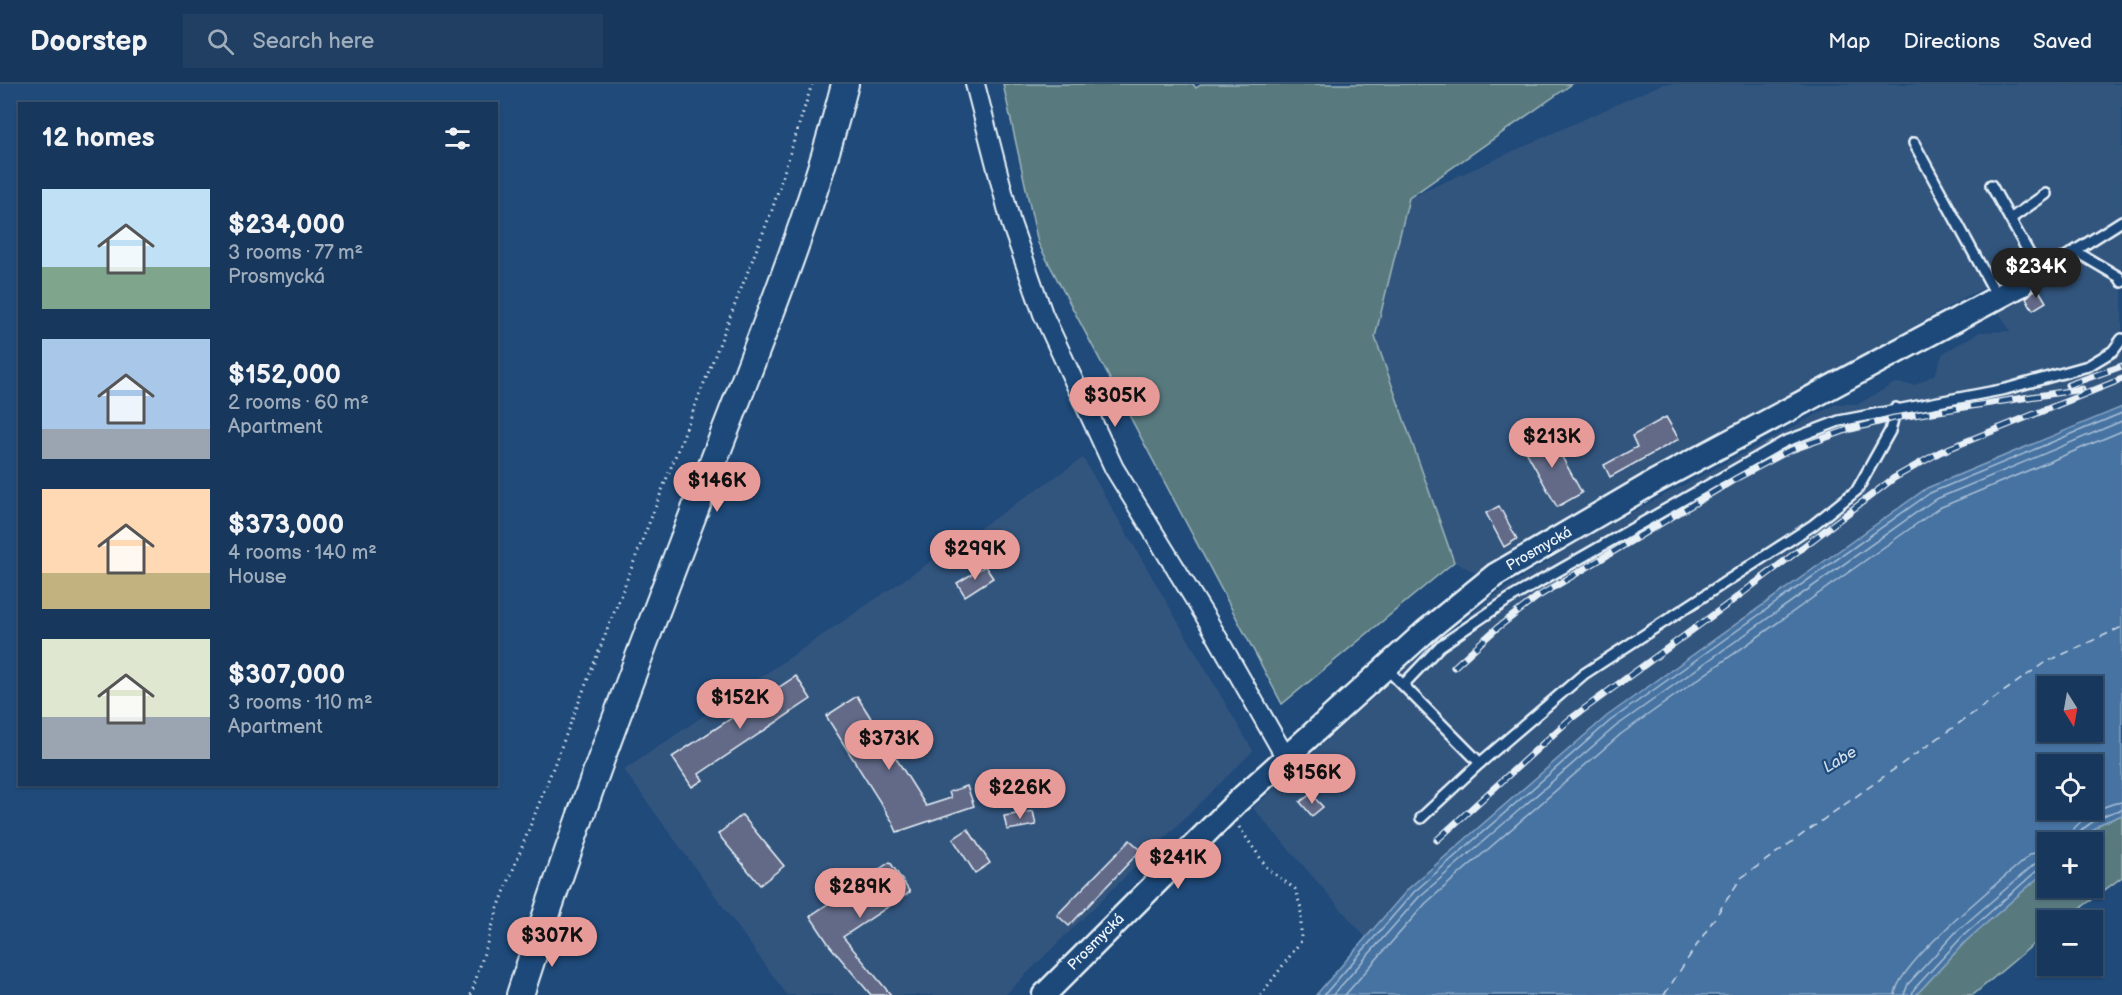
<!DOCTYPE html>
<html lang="en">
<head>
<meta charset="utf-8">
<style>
	:root { --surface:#17385c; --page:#203f62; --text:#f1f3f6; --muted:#9eacbb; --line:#365272; --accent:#e69b98 }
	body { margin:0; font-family:"Balsamiq Sans",sans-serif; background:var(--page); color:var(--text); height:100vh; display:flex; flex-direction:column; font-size:22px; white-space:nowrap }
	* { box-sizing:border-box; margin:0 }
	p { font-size:20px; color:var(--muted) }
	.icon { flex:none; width:33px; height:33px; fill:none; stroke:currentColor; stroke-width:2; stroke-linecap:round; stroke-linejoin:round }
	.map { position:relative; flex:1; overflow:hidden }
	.side { position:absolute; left:18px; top:18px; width:480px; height:684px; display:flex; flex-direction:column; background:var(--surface); border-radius:0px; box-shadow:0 2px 4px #0004,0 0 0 2px var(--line) }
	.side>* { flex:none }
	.needle { width:39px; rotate:169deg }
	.tools { position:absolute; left:2037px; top:592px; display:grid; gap:12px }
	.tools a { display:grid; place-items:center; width:66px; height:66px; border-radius:0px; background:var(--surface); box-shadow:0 2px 4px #0004,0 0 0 2px var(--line); font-size:30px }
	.price { position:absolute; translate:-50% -51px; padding:0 14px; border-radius:21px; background:var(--accent); color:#111; font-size:20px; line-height:39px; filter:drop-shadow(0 2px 3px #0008) }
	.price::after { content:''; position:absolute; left:50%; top:36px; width:18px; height:14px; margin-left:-9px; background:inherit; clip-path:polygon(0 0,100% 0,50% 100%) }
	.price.on { background:#222; color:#fff }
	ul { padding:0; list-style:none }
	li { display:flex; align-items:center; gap:18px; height:150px; padding:0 24px }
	li span { display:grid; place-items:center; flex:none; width:168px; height:120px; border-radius:0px; color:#555 }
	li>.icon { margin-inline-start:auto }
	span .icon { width:72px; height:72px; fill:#fffc; stroke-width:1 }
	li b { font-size:26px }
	h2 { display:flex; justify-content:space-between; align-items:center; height:72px; padding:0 24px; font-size:26px }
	header { display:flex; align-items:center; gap:36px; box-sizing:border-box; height:84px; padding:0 30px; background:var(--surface); border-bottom:2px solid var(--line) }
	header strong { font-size:28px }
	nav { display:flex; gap:33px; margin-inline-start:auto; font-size:21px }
	.search { width:420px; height:54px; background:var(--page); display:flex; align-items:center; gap:15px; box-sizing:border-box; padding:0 21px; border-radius:0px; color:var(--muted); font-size:22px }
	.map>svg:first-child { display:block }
	.built { fill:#33547e }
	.green { fill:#597a7f; stroke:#a0b6bc; stroke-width:1.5 }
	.water { fill:#4773a2; stroke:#87a5c4; stroke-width:1.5; fill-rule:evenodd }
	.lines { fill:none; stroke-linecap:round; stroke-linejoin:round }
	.shore { stroke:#a8bfd6; stroke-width:1.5 }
	.ferry { stroke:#d0deeb; stroke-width:1.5; stroke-dasharray:8 6; stroke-linecap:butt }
	.building { fill:#626a88; stroke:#e8f1f8; stroke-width:1.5 }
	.service-casing { stroke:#e8f1f8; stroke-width:14 }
	.minor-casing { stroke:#e8f1f8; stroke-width:22 }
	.tertiary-casing { stroke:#e8f1f8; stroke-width:27 }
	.secondary-casing { stroke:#e8f1f8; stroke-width:30 }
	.path { stroke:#e8f1f8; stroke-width:3; stroke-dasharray:1.5 4.5; stroke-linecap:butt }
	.service { stroke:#1f4a7a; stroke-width:9 }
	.minor { stroke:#1f4a7a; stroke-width:18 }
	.tertiary { stroke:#1f4a7a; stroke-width:22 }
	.secondary { stroke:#1f4a7a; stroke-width:26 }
	.rail-casing { stroke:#e8f1f8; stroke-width:7 }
	.rail { stroke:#1f4a7a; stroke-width:4.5; stroke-dasharray:14; stroke-linecap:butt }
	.labels { text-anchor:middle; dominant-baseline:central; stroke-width:4.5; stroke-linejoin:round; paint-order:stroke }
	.street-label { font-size:15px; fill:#e8f1f8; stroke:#1f4a7a }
	.water-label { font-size:16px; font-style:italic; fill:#d0deeb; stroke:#1f4a7a }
</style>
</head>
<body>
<header>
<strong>Doorstep</strong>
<div class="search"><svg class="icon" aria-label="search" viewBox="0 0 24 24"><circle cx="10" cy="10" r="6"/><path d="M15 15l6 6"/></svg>Search here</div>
<nav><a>Map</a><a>Directions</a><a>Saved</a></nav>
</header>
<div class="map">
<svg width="2122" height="911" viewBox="0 0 2122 911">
	<rect width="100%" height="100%" fill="#1f4a7a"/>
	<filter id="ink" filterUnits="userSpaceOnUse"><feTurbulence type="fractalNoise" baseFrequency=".0167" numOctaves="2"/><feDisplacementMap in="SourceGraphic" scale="12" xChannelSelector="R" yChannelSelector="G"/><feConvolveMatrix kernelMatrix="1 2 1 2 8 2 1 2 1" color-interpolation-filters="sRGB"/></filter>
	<g filter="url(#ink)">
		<g class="built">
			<path d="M1662,0h460v323l-195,81 -128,93 -390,307 -43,50 -113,-130 155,-142 87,-71 96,-61 245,-130h22l37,-21 20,2 20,-11 8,-21 37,-21 30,-1 -12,-20 18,-14 -11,-19 -36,17 -490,279 -25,-12 -79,-226 34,-138z"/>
			<path d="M1083,374l170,293 -248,244h-218l-163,-225z"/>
		</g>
		<g class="green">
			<path d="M1003,0h190l3,4 6,-4h370l-163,114 -34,139 79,225 -172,142 -244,-461z"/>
			<path d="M2122,731v62l-59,44h-15l-1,12 -74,62h-57l50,-54 81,-71 1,18h44v-45h-14l22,-19z"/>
		</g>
		<path class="water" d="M2122,323v408l-22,9 -22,19h-30l-1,27 -81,71 -50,54h-600l93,-107 198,-172 320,-228zM2048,603h44v45h-44zM2048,681h44v45h-44z"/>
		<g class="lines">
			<g class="shore">
				<path d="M2068,759c1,-20 36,-39 54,-41"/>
				<path d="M2075,759c2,-16 32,-31 47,-33"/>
				<path d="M1324,911l90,-103 196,-171 320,-228 192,-80"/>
				<path d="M1333,911l86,-98 196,-170 319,-227 188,-79"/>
				<path d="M1345,911l81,-92 195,-169 318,-226 183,-77"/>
				<path d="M1895,911c1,-31 110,-118 136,-141l17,-5"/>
				<path d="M1904,911l4,-11 48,-52 81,-70 11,-4"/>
				<path d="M1912,911l2,-6 48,-52 79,-70 7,-1"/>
			</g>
			<path class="ferry" d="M1664,911l77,-117 303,-215 78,-36"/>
		</g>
		<g class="building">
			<path d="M2037,203l9,15 -13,8 -7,-12z"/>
			<path d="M1666,333l13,22 -69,38 -6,-12 33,-18 -5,-11z"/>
			<path d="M1547,346l35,63 -25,14 -35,-63z"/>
			<path d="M1499,422l18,33 -13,8 -18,-34z"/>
			<path d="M985,482l8,12 -28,18 -8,-13z"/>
			<path d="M796,592l15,23 -112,75 4,6 -11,7 -20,-30z"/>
			<path d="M857,612l69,110 25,-8 -2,-6 18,-6 7,20 -77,26 -5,-11 -66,-105z"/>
			<path d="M1311,710l12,13 -11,9 -12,-14z"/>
			<path d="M1033,727l3,14 -29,5 -3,-14z"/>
			<path d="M742,731l42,51 -24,19 -42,-51z"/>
			<path d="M968,745l22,34 -15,10 -22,-34z"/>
			<path d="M1130,756l11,10 -72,76 -12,-11z"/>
			<path d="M890,778l20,30 -67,45 48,58h-20l-41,-49 -20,-30z"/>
		</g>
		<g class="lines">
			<g class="service-casing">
				<g id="service">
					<path d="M1914,59l84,155"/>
					<path d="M1991,101l49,88"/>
					<path d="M2010,135l36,-25"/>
					<path d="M2075,167l44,26 3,5"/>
					<path d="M2021,201l101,-64"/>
					<path d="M1386,584l94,95"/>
					<path d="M1403,601l37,-39 69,-47 275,-157 55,-21 167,-32 82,-23 25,-15 9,-12"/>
					<path d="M1421,734l59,-55 104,-89 229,-149 44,-35 33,-59 6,-23"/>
				</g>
			</g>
			<g class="minor-casing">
				<path id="minor" d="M975,0l36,139 32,91 71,154 94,153 78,137"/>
			</g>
			<g class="tertiary-casing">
				<path id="tertiary" d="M1044,911l194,-194 188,-170 69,-56 159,-93 367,-197"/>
			</g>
			<g class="secondary-casing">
				<path id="secondary" d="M520,911c57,-179 125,-355 192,-530 48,-125 100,-251 133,-381"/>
			</g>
			<g class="path">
				<path d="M1239,743l29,42 27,20 6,19v33l-40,54"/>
				<path d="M471,911l27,-87 274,-698 40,-126"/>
			</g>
			<use href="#service" class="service"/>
			<use href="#minor" class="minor"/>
			<use href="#tertiary" class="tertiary"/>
			<use href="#secondary" class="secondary"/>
			<g class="rail-casing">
				<g id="rail">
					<path d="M2068,301l54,-19"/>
					<path d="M1454,583l43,-39 40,-31 200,-119 51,-27 59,-21 47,-12 188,-29"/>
					<path d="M1437,756l132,-120 159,-116 166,-126 46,-26 182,-73"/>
				</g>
			</g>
			<use href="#rail" class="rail"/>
		</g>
	</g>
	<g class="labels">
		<g class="street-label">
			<text transform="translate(1539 465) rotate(-30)">Prosmycká</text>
			<text transform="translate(1096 858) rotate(-45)">Prosmycká</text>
		</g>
		<g class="water-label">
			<text transform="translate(1840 676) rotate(-31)">Labe</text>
		</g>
	</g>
</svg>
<div class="tools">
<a><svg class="needle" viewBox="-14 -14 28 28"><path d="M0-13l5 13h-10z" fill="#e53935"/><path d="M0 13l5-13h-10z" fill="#9eacbb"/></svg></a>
<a><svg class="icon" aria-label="locate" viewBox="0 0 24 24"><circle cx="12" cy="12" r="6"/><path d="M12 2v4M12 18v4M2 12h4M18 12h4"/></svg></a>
<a>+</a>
<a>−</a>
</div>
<b class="price on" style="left:2036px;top:215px">$234K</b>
<b class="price" style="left:1115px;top:344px">$305K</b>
<b class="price" style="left:1552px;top:385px">$213K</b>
<b class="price" style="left:717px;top:429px">$146K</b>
<b class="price" style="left:975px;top:497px">$299K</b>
<b class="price" style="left:740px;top:646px">$152K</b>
<b class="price" style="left:889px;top:687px">$373K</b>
<b class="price" style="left:1312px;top:721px">$156K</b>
<b class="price" style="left:1020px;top:736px">$226K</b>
<b class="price" style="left:1178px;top:806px">$241K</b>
<b class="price" style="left:860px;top:835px">$289K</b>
<b class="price" style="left:552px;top:884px">$307K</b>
<section class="side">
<h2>12 homes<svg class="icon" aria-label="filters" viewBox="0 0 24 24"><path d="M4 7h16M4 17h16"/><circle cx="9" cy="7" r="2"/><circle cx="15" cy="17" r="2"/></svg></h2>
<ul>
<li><span style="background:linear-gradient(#bfe0f5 65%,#7fa58c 0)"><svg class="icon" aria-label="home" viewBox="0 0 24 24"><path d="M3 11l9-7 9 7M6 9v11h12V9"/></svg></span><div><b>$234,000</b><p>3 rooms · 77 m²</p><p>Prosmycká</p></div></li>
<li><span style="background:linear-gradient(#a9c7e8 75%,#9aa5b1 0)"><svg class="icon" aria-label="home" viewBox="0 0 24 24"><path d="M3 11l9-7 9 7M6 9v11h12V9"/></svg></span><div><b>$152,000</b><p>2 rooms · 60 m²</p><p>Apartment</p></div></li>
<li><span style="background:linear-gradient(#ffd9b3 70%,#c2b280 0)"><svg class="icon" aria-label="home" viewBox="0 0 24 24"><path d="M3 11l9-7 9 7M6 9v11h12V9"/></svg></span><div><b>$373,000</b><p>4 rooms · 140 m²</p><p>House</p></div></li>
<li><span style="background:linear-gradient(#dfe7d0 65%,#9aa5b1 0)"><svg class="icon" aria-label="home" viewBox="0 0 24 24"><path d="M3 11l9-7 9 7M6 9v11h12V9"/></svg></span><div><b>$307,000</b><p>3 rooms · 110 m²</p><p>Apartment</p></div></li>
</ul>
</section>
</div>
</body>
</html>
